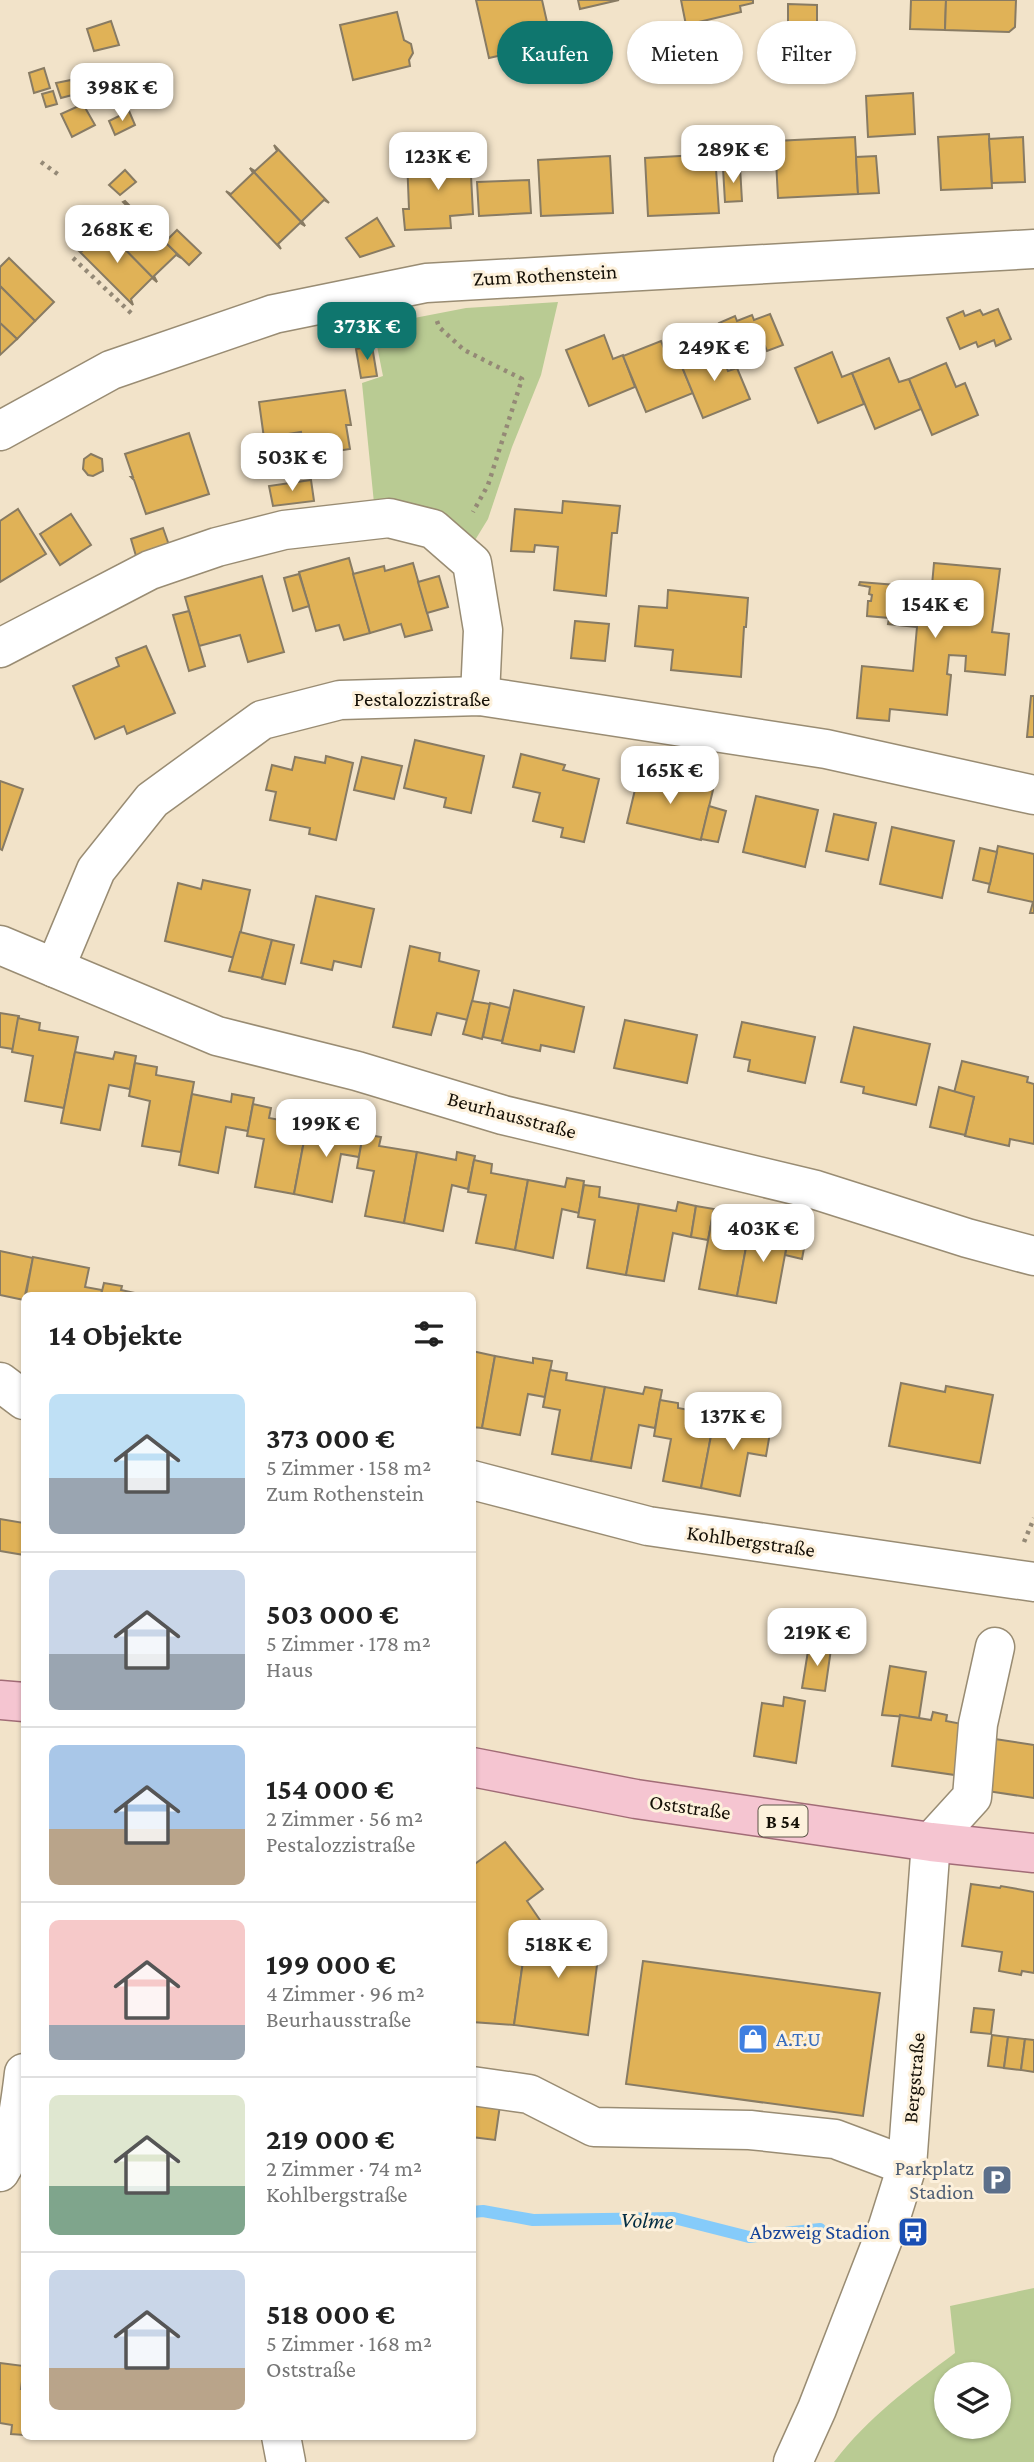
<!DOCTYPE html>
<html lang="de">
<head>
<meta charset="utf-8">
<style>
	:root { --surface:#fff; --page:#f2f2f2; --text:#222; --muted:#767676; --line:#e0e0e0; --accent:#0f766e }
	body { margin:0; font-family:"Crimson Pro",serif; background:var(--page); color:var(--text); height:100vh; display:flex; flex-direction:column; font-size:26px; white-space:nowrap }
	* { box-sizing:border-box; margin:0 }
	p { font-size:23px; color:var(--muted) }
	.icon { flex:none; width:38px; height:38px; fill:none; stroke:currentColor; stroke-width:2; stroke-linecap:round; stroke-linejoin:round }
	.map { position:relative; flex:1; overflow:hidden }
	.drawer { position:absolute; left:21px; top:1292px; width:455px; height:1148px; display:flex; flex-direction:column; background:var(--surface); border-radius:10px; box-shadow:0 2px 5px #0004 }
	.drawer>* { flex:none }
	.guide { position:absolute; left:497px; top:21px; width:430px; height:63px; display:flex; gap:14px }
	.buttons { position:absolute; left:934px; top:2362px; display:grid; gap:14px }
	.buttons a { display:grid; place-items:center; width:77px; height:77px; border-radius:50%; background:var(--surface); box-shadow:0 2px 5px #0004; font-size:35px }
	.price { position:absolute; translate:-50% -60px; padding:0 16px; border-radius:14px; background:#fff; color:#222; font-size:23px; line-height:46px; filter:drop-shadow(0 2px 4px #0008) }
	.price::after { content:''; position:absolute; left:50%; top:42px; width:21px; height:16px; margin-left:-10px; background:inherit; clip-path:polygon(0 0,100% 0,50% 100%) }
	.price.current { background:var(--accent); color:#fff }
	ul { padding:0; list-style:none }
	li { display:flex; align-items:center; gap:21px; height:175px; padding:0 28px }
	li+li { border-top:2px solid var(--line) }
	li span { display:grid; place-items:center; flex:none; width:196px; height:140px; border-radius:10px; color:#555 }
	li>.icon { margin-inline-start:auto }
	span .icon { width:84px; height:84px; fill:#fffc; stroke-width:1 }
	li b { font-size:30px }
	h2 { display:flex; justify-content:space-between; align-items:center; height:84px; padding:0 28px; font-size:30px }
	.tag { padding:0 24px; border-radius:32px; background:var(--surface); box-shadow:0 2px 5px #0004; font-size:24px; line-height:63px }
	.tag.current { background:var(--accent); color:#fff }
	.map>svg:first-child { display:block }
	.green { fill:#b9cb93; fill-rule:evenodd }
	.lines { fill:none; stroke-linecap:round; stroke-linejoin:round }
	.stream { stroke:#85cbfa; stroke-width:12 }
	.building { fill:#e0b257; stroke:#887b63; stroke-width:2 }
	.minor-casing { stroke:#998c73; stroke-width:41 }
	.major-casing { stroke:#a26c77; stroke-width:41 }
	.path { stroke:#948976; stroke-width:4.5; stroke-dasharray:3.5 5; stroke-linecap:butt }
	.minor { stroke:#fff; stroke-width:38 }
	.major { stroke:#f5c5d1; stroke-width:38 }
	.labels { text-anchor:middle; dominant-baseline:central; stroke-width:6; stroke-linejoin:round; paint-order:stroke }
	.shield { fill:#fdf1dc; stroke:#5b5447; stroke-width:2 }
	.shield-label { font-size:19px; font-weight:bold; fill:#151007 }
	.street-label { font-size:21px; fill:#151007; stroke:#fdf1dc }
	.shop-label { font-size:21px; fill:#366cbe; stroke:#fdf1dc; text-anchor:start }
	.service-label { font-size:21px; fill:#4e5e75; stroke:#fdf1dc; text-anchor:end }
	.transit-label { font-size:21px; fill:#164399; stroke:#fdf1dc; text-anchor:end }
	.water-label { font-size:23px; font-style:italic; fill:#022d43; stroke:#fdf1dc }
</style>
</head>
<body>
<div class="map">
<svg width="1034" height="2462" viewBox="0 0 1034 2462">
	<rect width="100%" height="100%" fill="#f2e3c9"/>
	<g class="green">
		<path d="M558,302l-17,73 -29,72 -24,72 -19,31 -94,-37 -13,-130 21,-7 -10,-50 93,-18z"/>
		<path d="M1034,2288v174h-200c34,-45 77,-76 121,-109l-5,-47zM947,2375h52v52h-52z"/>
	</g>
	<g class="lines">
		<path class="stream" d="M472,2212l11,-1 50,9 141,-2 75,19 71,-8"/>
	</g>
	<g class="building">
		<path d="M476,0h66l10,44 -63,14z"/>
		<path d="M578,0h41l-39,9z"/>
		<path d="M681,0h72v3l-13,3 1,6 -55,13z"/>
		<path d="M911,0h35l-1,30 -35,-1z"/>
		<path d="M946,0h70l-1,27 -6,5 -64,-2z"/>
		<path d="M788,4l29,1v49h-16l-13,-12z"/>
		<path d="M397,12l7,28 7,4 2,9 -4,7 1,6 -57,14 -13,-55z"/>
		<path d="M111,21l8,24 -25,6 -7,-22z"/>
		<path d="M44,68l6,20 -16,5 -5,-20z"/>
		<path d="M71,80l5,14 -15,4 -5,-15z"/>
		<path d="M53,91l4,13 -11,3 -4,-13z"/>
		<path d="M913,93l2,41 -47,3 -2,-41z"/>
		<path d="M83,104l12,21 -23,12 -11,-23z"/>
		<path d="M129,111l6,14 -20,10 -6,-14z"/>
		<path d="M989,134l3,54 -51,2 -3,-53z"/>
		<path d="M855,137l3,57 -80,4 -3,-57z"/>
		<path d="M1023,137l2,45 -33,1 -3,-44z"/>
		<path d="M274,145l55,58 -5,-3 -22,21 3,5 -55,-58 5,3 22,-20z"/>
		<path d="M715,154l4,59 -71,3 -3,-58z"/>
		<path d="M470,156l3,58 -23,2 1,12 -46,2 -2,-21h6l-2,-50z"/>
		<path d="M610,156l3,57 -72,3 -3,-56z"/>
		<path d="M876,156l3,37 -21,1 -2,-37z"/>
		<path d="M740,167l2,34 -17,1 -2,-34z"/>
		<path d="M250,168l55,58 -5,-3 -22,21 3,5 -55,-58 5,3 22,-21z"/>
		<path d="M125,170l11,12 -16,13 -11,-10z"/>
		<path d="M529,180l2,33 -52,3 -2,-34z"/>
		<path d="M125,201l56,57 -5,-3 -22,21 3,6 -56,-57 5,3 21,-22 -4,-4z"/>
		<path d="M377,218l17,28 -34,11 -14,-19z"/>
		<path d="M101,225l56,57 -5,-4 -21,21 2,6 -56,-56 5,2 22,-21z"/>
		<path d="M177,230l24,23 -12,12 -24,-23z"/>
		<path d="M9,258l45,44 -19,19 -35,-35v-19z"/>
		<path d="M0,286l35,35 -18,18 -17,-16z"/>
		<path d="M998,309l13,30 -15,7 -2,-6 -16,7 -2,-5 -16,7 -13,-31 16,-7 2,5 15,-6 3,5z"/>
		<path d="M770,314l13,31 -16,6 -2,-5 -16,6 -2,-5 -16,6 -12,-30 16,-7 2,5 15,-6 2,5z"/>
		<path d="M0,323l17,16 -17,16z"/>
		<path d="M604,335l9,24 10,-4 12,32 -46,19 -23,-56z"/>
		<path d="M661,341l10,24 9,-3 13,31 -47,19 -23,-56z"/>
		<path d="M372,346l5,30 -16,2 -5,-29z"/>
		<path d="M718,347l10,24 9,-3 13,31 -47,19 -23,-56z"/>
		<path d="M832,352l10,25 10,-4 12,31 -46,19 -23,-55z"/>
		<path d="M889,358l10,24 10,-3 12,30 -46,20 -23,-56z"/>
		<path d="M946,363l10,24 9,-4 13,32 -46,20 -23,-56z"/>
		<path d="M345,390l6,35h-5l4,24 -45,7 -4,-24 -37,6 -5,-36z"/>
		<path d="M189,433l20,61 -63,20 -12,-34 -3,-3h2l-8,-23z"/>
		<path d="M91,454l11,5 1,12 -10,5 -5,-1 -5,-6 1,-10z"/>
		<path d="M311,480l3,21 -41,5 -4,-20z"/>
		<path d="M563,501l57,5 -3,27h-5l-6,63 -52,-6 4,-43 -23,-2 -1,7 -23,-1 4,-42 47,4z"/>
		<path d="M18,509l28,45 -46,28v-61z"/>
		<path d="M71,514l20,31 -31,20 -20,-31z"/>
		<path d="M163,528l6,17 -33,11 -5,-17z"/>
		<path d="M349,558l21,75 -26,7 -5,-15 -23,6 -17,-59z"/>
		<path d="M413,563l19,67 -27,7 -4,-13 -31,9 -17,-59 31,-8 1,5z"/>
		<path d="M934,563l66,6 -8,63 17,2 -4,41 -40,-4 1,-15 -17,-1 -2,19 4,1 -4,40 -57,-6 -1,12 -32,-3 5,-52 51,5 4,-44 -29,-3 1,-6 -22,-2 1,-15h3l1,-6 -3,-1 1,-7 -11,-2 1,-3 36,3 -1,8 36,3z"/>
		<path d="M299,574l10,32 -16,5 -9,-33z"/>
		<path d="M262,576l22,76 -36,10 -8,-27 -41,11 -14,-49z"/>
		<path d="M439,576l9,31 -21,6 -9,-31z"/>
		<path d="M668,590l80,8 -2,29h-2l-3,50 -70,-7 2,-20 -38,-4 4,-40 28,2z"/>
		<path d="M189,611l16,55 -16,5 -16,-56z"/>
		<path d="M575,621l34,3 -4,37 -34,-3z"/>
		<path d="M146,646l29,67 -48,21 -3,-8 -29,13 -22,-53 46,-20 -3,-8z"/>
		<path d="M1031,696h3v41h-7z"/>
		<path d="M415,740l69,16 -13,57 -27,-6 2,-9 -42,-10z"/>
		<path d="M521,754l44,11 -2,5 36,9 -15,63 -23,-5 2,-9 -30,-7 7,-28 -27,-6z"/>
		<path d="M326,756l27,7 -17,77 -27,-6 1,-6 -40,-8 6,-28 -10,-2 6,-25 20,5 3,-13 30,6z"/>
		<path d="M362,757l40,9 -8,33 -40,-9z"/>
		<path d="M639,773l74,17 -12,50 -74,-17z"/>
		<path d="M0,781l23,8 -21,61 -2,-1z"/>
		<path d="M756,796l62,14 -13,57 -62,-15z"/>
		<path d="M709,806l17,5 -8,31 -17,-3z"/>
		<path d="M834,814l42,9 -8,37 -42,-9z"/>
		<path d="M892,827l62,14 -12,57 -62,-14z"/>
		<path d="M998,846l36,8v59h-4l3,-11 -45,-10z"/>
		<path d="M980,848l17,4 -7,32 -17,-4z"/>
		<path d="M203,880l47,10 -15,68 -70,-17 13,-58 23,6z"/>
		<path d="M316,896l58,13 -13,58 -27,-6 -2,9 -31,-7z"/>
		<path d="M240,932l32,8 -10,38 -33,-7z"/>
		<path d="M272,940l22,5 -9,39 -23,-5z"/>
		<path d="M410,946l30,7 -1,8 40,10 -11,49 -31,-7 -6,22 -38,-8z"/>
		<path d="M514,990l70,17 -10,45 -33,-7 -1,6 -38,-8z"/>
		<path d="M472,1001l18,3 -8,35 -19,-5z"/>
		<path d="M490,1003l20,5 -8,33 -19,-4z"/>
		<path d="M0,1013l19,3 -6,33 -13,-2z"/>
		<path d="M18,1018l22,5 -1,7 39,7 -14,71 -39,-7 8,-45 -21,-4z"/>
		<path d="M625,1020l72,15 -10,48 -73,-15z"/>
		<path d="M742,1022l73,15 -10,46 -57,-12 2,-11 -16,-3z"/>
		<path d="M854,1027l76,17 -14,61 -53,-12 1,-6 -23,-5z"/>
		<path d="M75,1052l38,7 2,-7 21,4 -6,33 -21,-4 -9,45 -39,-7z"/>
		<path d="M962,1061l66,16 -1,5 7,2v60l-24,-5 -1,7 -44,-10 9,-39 -20,-4z"/>
		<path d="M135,1063l22,4 -1,8 38,7 -13,70 -39,-6 8,-45 -21,-5z"/>
		<path d="M939,1087l35,10 -9,38 -35,-8z"/>
		<path d="M192,1094l39,8 1,-8 22,4 -6,33 -22,-4 -8,46 -39,-8z"/>
		<path d="M253,1104l18,4 -2,10 38,7 -13,69 -39,-7 9,-48 -17,-3z"/>
		<path d="M346,1122l19,4 -6,31 -18,-3 -9,48 -38,-8 13,-69 37,7z"/>
		<path d="M363,1134l18,3 -2,9 38,6 -13,71 -39,-7 9,-45 -17,-3z"/>
		<path d="M417,1152l39,8 1,-8 18,4 -7,33 -16,-4 -9,46 -39,-8z"/>
		<path d="M474,1160l18,4 -1,9 37,7 -13,70 -39,-7 10,-48 -18,-3z"/>
		<path d="M567,1178l17,3 -5,32 -17,-4 -9,49 -38,-8 13,-70 37,7z"/>
		<path d="M584,1185l16,2 -1,10 40,7 -13,71 -39,-7 8,-48 -17,-3z"/>
		<path d="M678,1202l18,4 -5,31 -18,-4 -9,48 -38,-6 13,-71 37,7z"/>
		<path d="M696,1206l18,3 -6,31 -17,-3z"/>
		<path d="M712,1219l38,7 -13,70 -38,-7z"/>
		<path d="M791,1223l17,4 -6,32 -17,-4z"/>
		<path d="M750,1226l39,7 -13,70 -39,-7z"/>
		<path d="M0,1251l33,7 -9,42 -24,-5z"/>
		<path d="M33,1257l56,11 -4,19 17,3 -1,5h-75z"/>
		<path d="M104,1283l18,3 -1,4 23,5h-43z"/>
		<path d="M472,1351l23,5 -13,72 -10,-1z"/>
		<path d="M495,1356l38,7v-5l19,3 -7,36 -17,-3 -8,41 -38,-7z"/>
		<path d="M550,1370l17,3 -1,7 39,7 -14,74 -39,-7 8,-44 -17,-3z"/>
		<path d="M901,1383l44,9 1,-6 47,9 -13,68 -91,-17z"/>
		<path d="M605,1387l38,7 2,-7 17,3 -7,38 -16,-3 -8,43 -40,-7z"/>
		<path d="M660,1400l18,3v5l37,7 -14,73 -38,-7 8,-42 -17,-3z"/>
		<path d="M715,1415l37,6 2,-3 18,3 -6,35 -18,-3 -8,43 -39,-8z"/>
		<path d="M0,1519l24,4v32l-24,-4z"/>
		<path d="M809,1645l22,4 -6,42 -23,-3z"/>
		<path d="M890,1666l36,6 -7,46 -37,-3z"/>
		<path d="M784,1697l21,4 -9,62 -42,-7 8,-53 21,3z"/>
		<path d="M933,1712l14,3 -1,6 16,3 -7,51 -63,-9 8,-51 31,5z"/>
		<path d="M995,1739l39,6v53l-47,-7z"/>
		<path d="M505,1842l38,47 -16,12 17,25 -18,14 -12,85 -42,-3v-156z"/>
		<path d="M971,1884l29,4 1,-2 33,6v81l-12,-2 -1,4 -22,-4 3,-19 -40,-6z"/>
		<path d="M544,1926l57,8 -13,101 -74,-10 12,-85z"/>
		<path d="M643,1961l237,32 -17,123 -237,-32z"/>
		<path d="M974,2008l20,2 -3,24 -20,-2z"/>
		<path d="M992,2035l16,2 -4,31 -16,-2z"/>
		<path d="M1008,2037l17,2 -4,31 -17,-2z"/>
		<path d="M1025,2039l9,1v32l-13,-2z"/>
		<path d="M472,2094l29,4 -6,42 -23,-3z"/>
		<path d="M0,2363l24,3 -3,23h3v46l-13,-1 1,-9 -12,-2z"/>
	</g>
	<g class="lines">
		<g class="minor-casing">
			<g id="minor">
				<path d="M0,431l111,-61 163,-56 152,-31 608,-34"/>
				<path d="M0,648l150,-78 67,-23 67,-17 105,-12 44,11 39,34 11,67 -3,66"/>
				<path d="M0,945l217,91 140,35 146,44 313,75 151,48 67,18"/>
				<path d="M55,968l41,-98 56,-70 110,-80 78,-20 140,-4 346,53 208,46"/>
				<path d="M0,1382l24,18"/>
				<path d="M472,1480l176,46 386,56"/>
				<path d="M472,2086l57,8 65,33 156,3 85,9 72,27"/>
				<path d="M0,2172c14,-21 21,-73 24,-99"/>
				<path d="M281,2436l5,26"/>
				<path d="M793,2462l24,-53 71,-183 19,-60 24,-324 41,-45 6,-73 17,-77"/>
			</g>
		</g>
		<g class="major-casing">
			<g id="major">
				<path d="M0,1700l24,2"/>
				<path d="M472,1767l164,32 295,43 103,11"/>
			</g>
		</g>
		<g class="path">
			<path d="M41,162l18,13"/>
			<path d="M73,258l59,56"/>
			<path d="M437,321l2,6 25,23 58,29 -34,106 -15,27"/>
			<path d="M1024,1542l10,-24"/>
		</g>
		<use href="#minor" class="minor"/>
		<use href="#major" class="major"/>
	</g>
	<defs>
		<g id="shop-square" transform="scale(1.575)"><rect x="-9" y="-9" width="18" height="18" rx="4" fill="#3f7fe0" stroke="#fdf1dc"/><path d="M-5-2.5h2.3a2.7 3.5 0 0 1 5.4 0H5L5.5 6h-11ZM-1.5-2.5h3a1.5 2.3 0 0 0-3 0Z" fill="#fff"/></g>
		<g id="parking-square" transform="scale(1.575)"><rect x="-9" y="-9" width="18" height="18" rx="4" fill="#5c6f8a" stroke="#fdf1dc"/><path d="M-3.5-5.5H1a3.5 3.5 0 0 1 0 7H-1V5.5H-3.5ZM-1-3.4V-.6H.8a1.4 1.4 0 0 0 0-2.8Z" fill="#fff"/></g>
		<g id="bus-square" transform="scale(1.575)"><rect x="-9" y="-9" width="18" height="18" rx="4" fill="#1a4fb4" stroke="#fdf1dc"/><path d="M-5-6H5V4H4V6H2V4H-2V6H-4V4H-5ZM-3.5-4V0h7V-4ZM-3.5 1.2v1.5H-2V1.2ZM2 1.2v1.5H3.5V1.2Z" fill="#fff"/></g>
	</defs>
	<g fill-rule="evenodd">
		<use href="#shop-square" x="753" y="2039"/>
		<use href="#parking-square" x="997" y="2180"/>
		<use href="#bus-square" x="913" y="2232"/>
	</g>
	<g class="labels">
		<rect class="shield" x="758.5" y="1805.5" width="49" height="31" rx="5"/>
		<g class="shield-label">
			<text x="783" y="1821">B 54</text>
		</g>
		<g class="street-label">
			<text transform="translate(545 275) rotate(-3)">Zum Rothenstein</text>
			<text x="422" y="699">Pestalozzistraße</text>
			<text transform="translate(512 1115) rotate(15)">Beurhausstraße</text>
			<text transform="translate(751 1541) rotate(8)">Kohlbergstraße</text>
			<text transform="translate(690 1807) rotate(8)">Oststraße</text>
			<text transform="translate(914 2078) rotate(-85)">Bergstraße</text>
		</g>
		<g class="shop-label">
			<text x="776" y="2039">A.T.U</text>
		</g>
		<g class="service-label">
			<text x="974" y="2168">Parkplatz<tspan x="974" dy="24">Stadion</tspan></text>
		</g>
		<g class="transit-label">
			<text x="890" y="2232">Abzweig Stadion</text>
		</g>
		<g class="water-label">
			<text transform="translate(647 2220) rotate(2)">Volme</text>
		</g>
	</g>
</svg>
<div class="buttons">
<a><svg class="icon" aria-label="layers" viewBox="0 0 24 24"><path d="M12 4l9 5-9 5-9-5zM3 14l9 5 9-5"/></svg></a>
</div>
<b class="price" style="left:122px;top:123px">398K €</b>
<b class="price" style="left:733px;top:185px">289K €</b>
<b class="price" style="left:438px;top:192px">123K €</b>
<b class="price" style="left:117px;top:265px">268K €</b>
<b class="price current" style="left:367px;top:362px">373K €</b>
<b class="price" style="left:714px;top:383px">249K €</b>
<b class="price" style="left:292px;top:493px">503K €</b>
<b class="price" style="left:935px;top:640px">154K €</b>
<b class="price" style="left:670px;top:806px">165K €</b>
<b class="price" style="left:326px;top:1159px">199K €</b>
<b class="price" style="left:763px;top:1264px">403K €</b>
<b class="price" style="left:733px;top:1452px">137K €</b>
<b class="price" style="left:817px;top:1668px">219K €</b>
<b class="price" style="left:558px;top:1980px">518K €</b>
<div class="guide">
<a class="tag current">Kaufen</a>
<a class="tag">Mieten</a>
<a class="tag">Filter</a>
</div>
<section class="drawer">
<h2>14 Objekte<svg class="icon" aria-label="filters" viewBox="0 0 24 24"><path d="M4 7h16M4 17h16"/><circle cx="9" cy="7" r="2"/><circle cx="15" cy="17" r="2"/></svg></h2>
<ul>
<li><span style="background:linear-gradient(#bfe0f5 60%,#9aa5b1 0)"><svg class="icon" aria-label="home" viewBox="0 0 24 24"><path d="M3 11l9-7 9 7M6 9v11h12V9"/></svg></span><div><b>373 000 €</b><p>5 Zimmer · 158 m²</p><p>Zum Rothenstein</p></div></li>
<li><span style="background:linear-gradient(#c9d6e8 60%,#9aa5b1 0)"><svg class="icon" aria-label="home" viewBox="0 0 24 24"><path d="M3 11l9-7 9 7M6 9v11h12V9"/></svg></span><div><b>503 000 €</b><p>5 Zimmer · 178 m²</p><p>Haus</p></div></li>
<li><span style="background:linear-gradient(#a9c7e8 60%,#b9a48a 0)"><svg class="icon" aria-label="home" viewBox="0 0 24 24"><path d="M3 11l9-7 9 7M6 9v11h12V9"/></svg></span><div><b>154 000 €</b><p>2 Zimmer · 56 m²</p><p>Pestalozzistraße</p></div></li>
<li><span style="background:linear-gradient(#f6c9c9 75%,#9aa5b1 0)"><svg class="icon" aria-label="home" viewBox="0 0 24 24"><path d="M3 11l9-7 9 7M6 9v11h12V9"/></svg></span><div><b>199 000 €</b><p>4 Zimmer · 96 m²</p><p>Beurhausstraße</p></div></li>
<li><span style="background:linear-gradient(#dfe7d0 65%,#7fa58c 0)"><svg class="icon" aria-label="home" viewBox="0 0 24 24"><path d="M3 11l9-7 9 7M6 9v11h12V9"/></svg></span><div><b>219 000 €</b><p>2 Zimmer · 74 m²</p><p>Kohlbergstraße</p></div></li>
<li><span style="background:linear-gradient(#c9d6e8 70%,#b9a48a 0)"><svg class="icon" aria-label="home" viewBox="0 0 24 24"><path d="M3 11l9-7 9 7M6 9v11h12V9"/></svg></span><div><b>518 000 €</b><p>5 Zimmer · 168 m²</p><p>Oststraße</p></div></li>
</ul>
</section>
</div>
</body>
</html>
